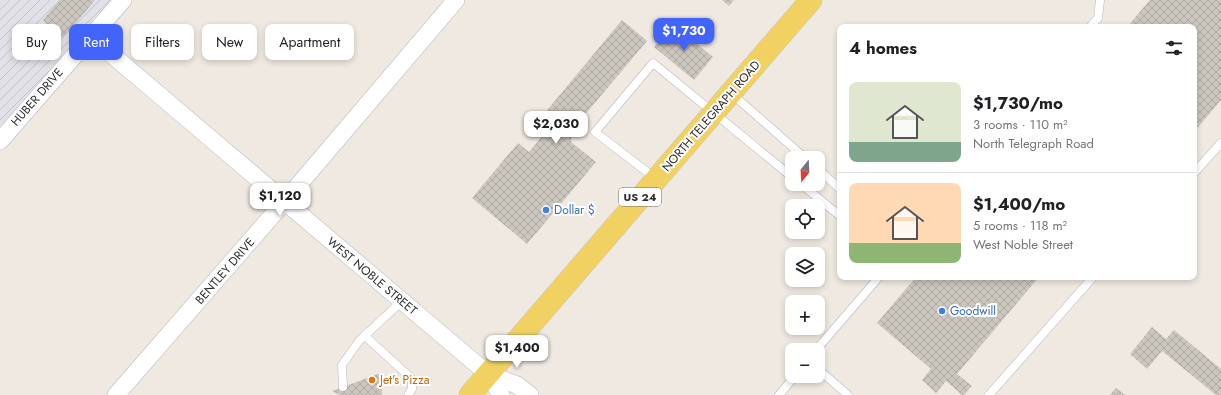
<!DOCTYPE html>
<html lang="en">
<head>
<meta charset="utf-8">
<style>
	:root { --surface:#fff; --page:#f2f2f2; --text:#202124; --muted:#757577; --line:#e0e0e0; --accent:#4264fb }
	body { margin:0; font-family:Jost,sans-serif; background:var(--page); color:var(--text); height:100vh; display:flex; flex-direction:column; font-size:15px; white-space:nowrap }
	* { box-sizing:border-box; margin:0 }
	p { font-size:13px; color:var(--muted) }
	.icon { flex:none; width:22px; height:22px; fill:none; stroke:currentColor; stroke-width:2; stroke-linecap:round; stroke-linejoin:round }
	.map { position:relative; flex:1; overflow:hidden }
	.details { position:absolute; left:837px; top:24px; width:360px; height:256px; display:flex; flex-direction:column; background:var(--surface); border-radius:8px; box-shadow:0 2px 6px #0003 }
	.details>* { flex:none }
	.hud { position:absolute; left:12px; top:24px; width:380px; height:36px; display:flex; gap:8px }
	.needle { width:26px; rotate:198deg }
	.controls { position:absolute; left:785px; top:151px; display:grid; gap:8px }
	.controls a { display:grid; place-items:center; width:40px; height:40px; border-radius:8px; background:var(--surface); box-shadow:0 2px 6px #0003; font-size:20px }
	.price { position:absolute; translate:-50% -34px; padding:0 9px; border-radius:8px; background:#fff; color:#222; font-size:13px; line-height:26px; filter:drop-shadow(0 1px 2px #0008) }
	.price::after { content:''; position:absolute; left:50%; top:24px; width:12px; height:9px; margin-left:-6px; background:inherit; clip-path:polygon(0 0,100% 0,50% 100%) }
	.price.active { background:var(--accent); color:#fff }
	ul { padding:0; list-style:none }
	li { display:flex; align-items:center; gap:12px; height:100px; padding:0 12px }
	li+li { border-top:1px solid var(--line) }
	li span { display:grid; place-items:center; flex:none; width:112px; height:80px; border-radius:8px; color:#555 }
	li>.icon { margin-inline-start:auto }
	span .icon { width:48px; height:48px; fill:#fffc; stroke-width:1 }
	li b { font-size:17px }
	h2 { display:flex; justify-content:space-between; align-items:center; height:48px; padding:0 12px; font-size:17px }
	.chip { padding:0 14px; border-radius:8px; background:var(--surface); box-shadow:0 2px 6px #0003; font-size:14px; line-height:36px }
	.chip.active { background:var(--accent); color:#fff }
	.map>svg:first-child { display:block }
	.industrial { fill:url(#industrial-furrows) }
	.building { fill:url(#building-cross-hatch) }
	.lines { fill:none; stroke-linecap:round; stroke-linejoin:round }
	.lane-casing { stroke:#b4b7c1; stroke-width:9 }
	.street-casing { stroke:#b4b7c1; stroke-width:18 }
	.primary-casing { stroke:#c9c9c9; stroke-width:23 }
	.lane { stroke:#fff; stroke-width:8 }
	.street { stroke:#fff; stroke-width:17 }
	.primary { stroke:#f2d163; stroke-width:22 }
	.shop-dot { fill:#3f7fe0; stroke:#fff; stroke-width:1.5 }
	.food-dot { fill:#e8710a; stroke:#fff; stroke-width:1.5 }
	.labels { text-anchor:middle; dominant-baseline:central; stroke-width:4; stroke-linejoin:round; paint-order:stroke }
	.shield { fill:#fff; stroke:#6d6d6d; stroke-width:1 }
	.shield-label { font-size:11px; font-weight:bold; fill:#2e2e2e }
	.street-label { font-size:12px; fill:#2e2e2e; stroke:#fff }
	.shop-label { font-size:12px; fill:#366cbe; stroke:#fff; text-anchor:start }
	.food-label { font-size:12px; fill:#c56008; stroke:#fff; text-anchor:start }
</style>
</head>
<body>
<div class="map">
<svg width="1221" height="395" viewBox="0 0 1221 395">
	<defs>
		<pattern id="industrial-furrows" width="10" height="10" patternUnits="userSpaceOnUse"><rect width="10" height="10" fill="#e3e1e8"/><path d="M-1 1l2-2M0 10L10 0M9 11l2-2" fill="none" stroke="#c3c1c7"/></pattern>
		<pattern id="building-cross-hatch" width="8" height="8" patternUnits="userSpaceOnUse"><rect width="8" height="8" fill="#cbc7bf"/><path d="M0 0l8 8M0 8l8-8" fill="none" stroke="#afaba4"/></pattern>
	</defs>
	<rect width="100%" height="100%" fill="#efe9e1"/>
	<path class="industrial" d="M0,0h123l-123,141z"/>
	<g class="building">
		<path d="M60,0h35l-32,38 -20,-18z"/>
		<path d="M722,0h12l-5,6z"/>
		<path d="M1150,0h71v100l-27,32v-105h-67z"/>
		<path d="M622,20l25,21 -75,89 -1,12 25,20 -69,82 -55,-46 46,-55 11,9 20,-24 -10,-8z"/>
		<path d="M673,24l40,33 -19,23 -40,-33z"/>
		<path d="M916,277h123l-82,97 15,12 -8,9h-2l-16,-14 -10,12 -14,-13 9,-11 -54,-46z"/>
		<path d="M1152,327l14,12 8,-9 47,39v26h-5l-54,-44 -15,18 -17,-15z"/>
		<path d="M381,373l1,22h-42l-8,-4z"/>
		<path d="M1116,388l9,7h-15z"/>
	</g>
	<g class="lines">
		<g class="lane-casing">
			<g id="lane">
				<path d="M1090,27l8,-9 2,-18"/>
				<path d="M732,94l73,64"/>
				<path d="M818,169l22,20"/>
				<path d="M1194,173l27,-30"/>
				<path d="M655,178l-60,-46 58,-69 139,114"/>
				<path d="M801,184l39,32"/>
				<path d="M365,336l47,43v10l-4,6"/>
				<path d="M816,350l63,-73"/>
				<path d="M818,369l30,26"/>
				<path d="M343,387l-1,-22 17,-24 43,-40"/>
				<path d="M779,395l16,-19"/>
				<path d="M989,395l104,-118"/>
			</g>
		</g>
		<g class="street-casing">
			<g id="street">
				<path d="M91,37l397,337 13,21"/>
				<path d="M0,141l123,-141"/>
				<path d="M488,374l29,11 13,10"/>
				<path d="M116,395l168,-193 172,-202"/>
			</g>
		</g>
		<g class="primary-casing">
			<path id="primary" d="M470,395l341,-395"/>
		</g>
		<use href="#lane" class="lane"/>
		<use href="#street" class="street"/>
		<use href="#primary" class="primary"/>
	</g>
	<g class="shop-dot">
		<circle cx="546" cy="210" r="4"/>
		<circle cx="942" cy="311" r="4"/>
	</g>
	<circle class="food-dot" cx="372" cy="380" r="4"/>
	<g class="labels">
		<rect class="shield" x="619" y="188" width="42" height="18" rx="3"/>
		<g class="shield-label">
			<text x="640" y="197">US 24</text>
		</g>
		<g class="street-label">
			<text transform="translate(37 97) rotate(-49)">HUBER DRIVE</text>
			<text transform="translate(711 116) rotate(-49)">NORTH TELEGRAPH ROAD</text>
			<text transform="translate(225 271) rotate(-49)">BENTLEY DRIVE</text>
			<text transform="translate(372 276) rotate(40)">WEST NOBLE STREET</text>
		</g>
		<g class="shop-label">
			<text x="554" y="210">Dollar $</text>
			<text x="950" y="311">Goodwill</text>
		</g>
		<g class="food-label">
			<text x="380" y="380">Jet's Pizza</text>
		</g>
	</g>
</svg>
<div class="controls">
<a><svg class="needle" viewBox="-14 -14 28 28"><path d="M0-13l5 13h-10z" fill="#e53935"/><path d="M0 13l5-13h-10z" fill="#757577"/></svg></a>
<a><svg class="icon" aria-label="locate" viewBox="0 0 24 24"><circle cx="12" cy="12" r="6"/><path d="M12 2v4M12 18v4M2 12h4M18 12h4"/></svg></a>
<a><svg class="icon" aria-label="layers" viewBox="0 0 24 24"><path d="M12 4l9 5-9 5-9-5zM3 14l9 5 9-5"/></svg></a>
<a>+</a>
<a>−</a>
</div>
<b class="price active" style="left:684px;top:52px">$1,730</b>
<b class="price" style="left:556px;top:145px">$2,030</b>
<b class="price" style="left:280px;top:217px">$1,120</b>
<b class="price" style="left:517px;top:369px">$1,400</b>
<div class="hud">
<a class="chip">Buy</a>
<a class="chip active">Rent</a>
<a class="chip">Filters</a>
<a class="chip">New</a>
<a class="chip">Apartment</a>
</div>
<section class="details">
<h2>4 homes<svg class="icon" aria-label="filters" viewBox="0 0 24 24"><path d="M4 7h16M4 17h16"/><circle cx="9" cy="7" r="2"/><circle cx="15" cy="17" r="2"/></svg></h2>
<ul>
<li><span style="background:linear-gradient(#dfe7d0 75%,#7fa58c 0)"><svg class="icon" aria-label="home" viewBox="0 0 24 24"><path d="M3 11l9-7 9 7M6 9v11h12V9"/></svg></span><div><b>$1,730/mo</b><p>3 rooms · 110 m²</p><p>North Telegraph Road</p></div></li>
<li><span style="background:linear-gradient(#ffd9b3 75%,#8fb573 0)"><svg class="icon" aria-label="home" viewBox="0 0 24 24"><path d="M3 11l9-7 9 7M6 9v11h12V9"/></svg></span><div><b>$1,400/mo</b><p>5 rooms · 118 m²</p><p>West Noble Street</p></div></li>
</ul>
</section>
</div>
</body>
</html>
